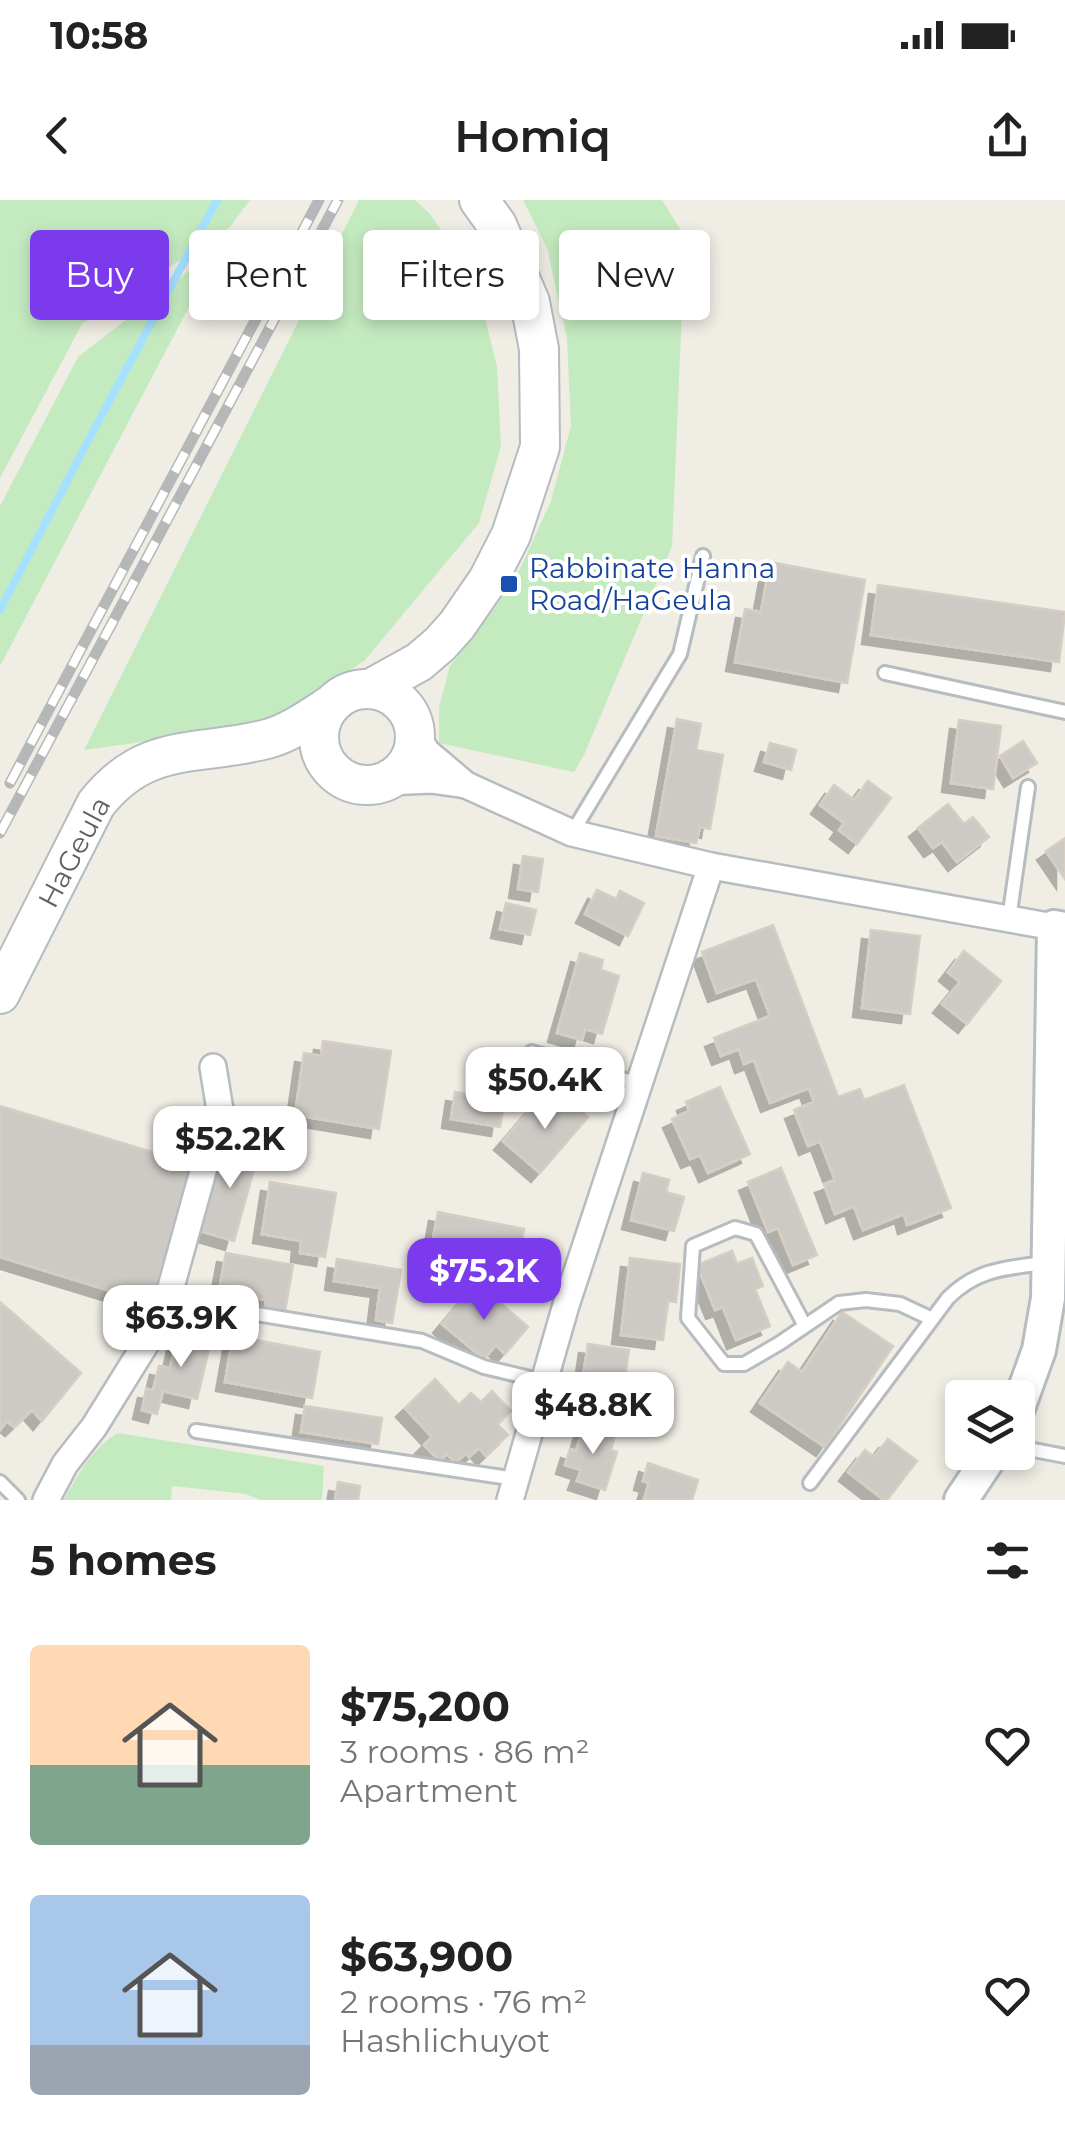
<!DOCTYPE html>
<html lang="en">
<head>
<meta charset="utf-8">
<style>
	:root { --surface:#fff; --page:#f2f2f2; --text:#222; --muted:#767676; --accent:#7c3aed }
	body { margin:0; font-family:Montserrat,sans-serif; background:var(--page); color:var(--text); height:100vh; display:flex; flex-direction:column; font-size:38px; white-space:nowrap }
	* { box-sizing:border-box; margin:0 }
	p { font-size:32px; color:var(--muted) }
	.icon { flex:none; width:55px; height:55px; fill:none; stroke:currentColor; stroke-width:2; stroke-linecap:round; stroke-linejoin:round }
	.map { position:relative; height:1300px; overflow:hidden }
	.drawer { display:flex; flex-direction:column; background:var(--surface); flex:1 }
	.drawer>* { flex:none }
	.guide { position:absolute; left:30px; top:30px; width:1005px; height:90px; display:flex; gap:20px }
	.controls { position:absolute; left:945px; top:1180px; display:grid; gap:20px }
	.controls a { display:grid; place-items:center; width:90px; height:90px; border-radius:10px; background:var(--surface); box-shadow:0 5px 15px #0003; font-size:50px }
	.price { position:absolute; translate:-50% -85px; padding:0 22px; border-radius:20px; background:#fff; color:#222; font-size:32px; line-height:65px; filter:drop-shadow(0 2px 5px #0008) }
	.price::after { content:''; position:absolute; left:50%; top:60px; width:30px; height:22px; margin-left:-15px; background:inherit; clip-path:polygon(0 0,100% 0,50% 100%) }
	.price.active { background:var(--accent); color:#fff }
	ul { padding:0; list-style:none }
	li { display:flex; align-items:center; gap:30px; height:250px; padding:0 30px }
	li span { display:grid; place-items:center; flex:none; width:280px; height:200px; border-radius:10px; color:#555 }
	li>.icon { margin-inline-start:auto }
	span .icon { width:120px; height:120px; fill:#fffc; stroke-width:1 }
	li b { font-size:42px }
	h2 { display:flex; justify-content:space-between; align-items:center; height:120px; padding:0 30px; font-size:42px }
	.chip { padding:0 35px; border-radius:10px; background:var(--surface); box-shadow:0 5px 15px #0003; font-size:35px; line-height:90px }
	.chip.active { background:var(--accent); color:#fff }
	.status { display:flex; justify-content:space-between; align-items:center; height:70px; padding:0 50px; background:var(--surface); direction:ltr }
	.status svg { height:28px; fill:currentColor }
	header { display:flex; justify-content:space-between; align-items:center; height:130px; padding:0 30px; background:var(--surface); font-size:45px; font-weight:600 }
	.map>svg:first-child { display:block }
	.green { fill:#c4eac0 }
	.lines { fill:none; stroke-linecap:round; stroke-linejoin:round }
	.stream { stroke:#a6e1ff; stroke-width:8 }
	.building { fill:#cdc9c4; stroke:#d6cec3; stroke-width:2.5; filter:url(#shadow) }
	.service-casing { stroke:#b7bcc0; stroke-width:18 }
	.minor-casing { stroke:#b7bcc0; stroke-width:30 }
	.tertiary-casing { stroke:#b7bcc0; stroke-width:38 }
	.secondary-casing { stroke:#b6bbc0; stroke-width:42 }
	.service { stroke:#fff; stroke-width:12 }
	.minor { stroke:#fff; stroke-width:25 }
	.tertiary { stroke:#fff; stroke-width:32 }
	.secondary { stroke:#fff; stroke-width:38 }
	.rail-casing { stroke:#b6b7b8; stroke-width:11 }
	.rail { stroke:#fff; stroke-width:8; stroke-dasharray:22; stroke-linecap:butt }
	.transit-dot { fill:#1a4fb4; stroke:#fff; stroke-width:4 }
	.labels { text-anchor:middle; dominant-baseline:central; stroke-width:8; stroke-linejoin:round; paint-order:stroke }
	.transit-label { font-size:28px; fill:#164399; stroke:#fff; text-anchor:start }
	.street-label { font-size:28px; fill:#5d6267; stroke:#fff }
</style>
</head>
<body>
<div class="status"><b>10:58</b><svg viewBox="0 0 49 12"><path d="M0 12V9h3v3zM5 12V6h3v6zM10 12V3h3v9zM15 12V0h3v12zM26 1h20v11H26zM47 4h2v5h-2z"/></svg></div>
<header><svg class="icon" aria-label="back" viewBox="0 0 24 24"><path d="M15 5l-7 7 7 7"/></svg>Homiq<svg class="icon" aria-label="share" viewBox="0 0 24 24"><path d="M12 15V3M7 8l5-5 5 5M5 13v7h14v-7"/></svg></header>
<div class="map">
<svg width="1065" height="1300" viewBox="0 0 1065 1300">
	<defs>
		<filter id="shadow"><feDropShadow dx="-9" dy="9" stdDeviation="0" flood-color="#0004"/></filter>
	</defs>
	<rect width="100%" height="100%" fill="#f0ede5"/>
	<g class="green">
		<path d="M0,0h250l-21,28 -147,96 -82,154z"/>
		<path d="M359,0h56l15,14 45,64 22,88 4,80 -22,77 -114,137 -48,33 -30,16 -23,16 -180,25z"/>
		<path d="M523,0h139l23,37 -13,309 -88,209 -10,17 -135,-29v-36l11,-41 45,-58 25,-39 31,-68 20,-75 -4,-88 -20,-90z"/>
		<path d="M221,46l-221,420v-160l78,-149z"/>
		<path d="M118,1233l206,33 -2,34h-62l-14,-6 -74,-8 -1,14h-107c14,-26 28,-52 54,-67z"/>
	</g>
	<g class="lines">
		<path class="stream" d="M0,410l88,-169 129,-241"/>
	</g>
	<g class="building">
		<path d="M770,362l95,18 -18,103 -112,-21 10,-53 16,3z"/>
		<path d="M878,385l187,27 -6,50 -188,-27z"/>
		<path d="M677,519l24,5 -5,26 27,5 -13,74 -10,-2 -4,16 -40,-7z"/>
		<path d="M959,520l42,6 -8,63 -42,-6z"/>
		<path d="M1023,541l14,22 -24,15 -13,-22z"/>
		<path d="M770,543l26,7 -5,20 -27,-8z"/>
		<path d="M868,581l23,17 -34,46 -18,-14 5,-7 -24,-18 14,-20 20,15z"/>
		<path d="M948,604l16,20 9,-7 16,20 -32,25 -15,-20 -9,6 -15,-20z"/>
		<path d="M1065,638v41l-19,-28z"/>
		<path d="M523,656l20,3 -5,33 -20,-3z"/>
		<path d="M597,690l19,9 4,-8 24,12 -16,33 -43,-22z"/>
		<path d="M506,703l30,7 -6,25 -30,-6z"/>
		<path d="M773,725l65,172 22,-8 4,11 40,-15 47,123 -44,17 -3,-11 -41,16 -9,-24 -19,8 -11,-30 11,-4 -15,-39 -12,5 -14,-36 20,-8 -5,-14 -39,15 -16,-43 -10,4 -5,-15 -18,7 -7,-18 56,-22 -14,-37 -39,14 -15,-41z"/>
		<path d="M871,730l49,6 -10,78 -48,-6z"/>
		<path d="M964,751l37,30 -34,43 -25,-20 18,-22 -12,-10z"/>
		<path d="M580,753l23,7 -2,10 18,6 -17,58 -17,-5 -3,11 -25,-7z"/>
		<path d="M323,841l68,10 -12,78 -84,-14 9,-62 17,3z"/>
		<path d="M481,880l26,4 -7,43 -49,-8 4,-27 23,4z"/>
		<path d="M720,887l30,67 -42,19 -8,-18 -10,4 -18,-40 17,-8 -3,-9z"/>
		<path d="M541,897l14,12 11,-12 22,20 -48,56 -37,-32z"/>
		<path d="M0,906l192,58 -44,148 -27,-8 3,-9 -124,-38z"/>
		<path d="M225,941l34,10 -25,90 -34,-10z"/>
		<path d="M781,968l36,87 -24,10 -15,-37 -10,4 -20,-50z"/>
		<path d="M643,973l26,7 -3,12 18,5 -10,34 -43,-11z"/>
		<path d="M270,982l66,11 -11,64 -25,-4 1,-12 -39,-7z"/>
		<path d="M438,1012l86,17 -4,20 15,4 -5,25 -69,-14 2,-13 -31,-6z"/>
		<path d="M732,1051l5,13 15,-6 11,28 -8,3 15,37 -34,14 -13,-33 -8,3 -18,-45z"/>
		<path d="M226,1053l67,12 -8,46 -20,-3 1,-8 -47,-9z"/>
		<path d="M630,1058l50,6 -4,38 -8,-1 -5,39 -42,-5z"/>
		<path d="M337,1059l64,11 -9,53 -16,-3 4,-32 -46,-7z"/>
		<path d="M477,1083l51,44 -23,27 -9,-9 -12,14 -42,-35z"/>
		<path d="M0,1102l81,71 -39,48 -10,-11 -18,17 -7,-6 -7,9z"/>
		<path d="M842,1112l51,34 -68,101 -65,-44 28,-41 14,10z"/>
		<path d="M179,1129l33,8 -15,62 -34,-8 -6,23 -15,-4 5,-21 6,1 6,-24 11,2z"/>
		<path d="M233,1136l87,16 -8,46 -87,-16z"/>
		<path d="M588,1144l41,6 -5,34 -41,-6z"/>
		<path d="M435,1179l24,26 12,-12 10,9 11,-11 19,20 -14,13 11,11 -22,21 -7,-8 -10,9 -3,-4 -11,10 -8,-9 -7,7 -16,-16 8,-8 -27,-29z"/>
		<path d="M305,1206l77,12 -4,26 -77,-12z"/>
		<path d="M584,1225l31,10 -4,15 6,2 -12,38 -28,-9 4,-11 -16,-5 5,-16 6,2z"/>
		<path d="M888,1239l29,22 -30,39h-3l-36,-28 17,-22 9,7z"/>
		<path d="M648,1263l50,17 -6,20 -48,-1 5,-16 -6,-2z"/>
		<path d="M338,1282l22,4 -2,14h-23z"/>
	</g>
	<g class="lines">
		<g class="service-casing">
			<g id="service">
				<path d="M885,473l180,39"/>
				<path d="M572,633l108,-179 23,-98"/>
				<path d="M1009,719l19,-132"/>
				<path d="M532,852l107,32"/>
				<path d="M232,1110l190,31 62,26 59,14"/>
				<path d="M805,1126l-49,-92 -21,-6 -42,18 -5,72 36,46h20l36,-21 59,-40 27,-3 34,4 32,15"/>
				<path d="M196,1231l320,48"/>
				<path d="M1018,1247l47,9"/>
				<path d="M0,1282l18,18"/>
				<path d="M810,1283l138,-185c29,-29 58,-30 97,-35"/>
			</g>
		</g>
		<g class="minor-casing">
			<g id="minor">
				<path d="M416,535l11,17 39,33 106,48 139,33 343,61"/>
				<path d="M386,582l45,-2 35,5"/>
				<path d="M46,1300l19,-36 29,-37 69,-111 57,-206 -7,-43"/>
				<path d="M510,1300l56,-195 145,-439"/>
			</g>
		</g>
		<g class="tertiary-casing">
			<g id="tertiary">
				<path d="M1018,1208l21,-58 9,-52 6,-371 11,2"/>
				<path d="M961,1300l32,-48"/>
			</g>
		</g>
		<g class="secondary-casing">
			<g id="secondary">
				<path d="M372,488l47,-26 21,-18 17,-19 31,-45 23,-45 29,-88 -1,-98 -9,-47 -33,-77 -18,-25"/>
				<circle cx="367" cy="537" r="48"/>
				<path d="M0,794l96,-190c50,-64 102,-47 171,-65 22,-6 42,-20 62,-33"/>
			</g>
		</g>
		<use href="#service" class="service"/>
		<use href="#minor" class="minor"/>
		<use href="#tertiary" class="tertiary"/>
		<use href="#secondary" class="secondary"/>
		<g class="rail-casing">
			<g id="rail">
				<path d="M10,583l309,-583"/>
				<path d="M0,633l338,-633"/>
			</g>
		</g>
		<use href="#rail" class="rail"/>
	</g>
	<rect class="transit-dot" x="499" y="374" width="20" height="20" rx="5"/>
	<g class="labels">
		<g class="transit-label">
			<text x="529" y="368">Rabbinate Hanna<tspan x="529" dy="32">Road/HaGeula</tspan></text>
		</g>
		<g class="street-label">
			<text transform="translate(74 652) rotate(-62)">HaGeula</text>
		</g>
	</g>
</svg>
<div class="controls">
<a><svg class="icon" aria-label="layers" viewBox="0 0 24 24"><path d="M12 4l9 5-9 5-9-5zM3 14l9 5 9-5"/></svg></a>
</div>
<b class="price" style="left:545px;top:932px">$50.4K</b>
<b class="price" style="left:230px;top:991px">$52.2K</b>
<b class="price active" style="left:484px;top:1123px">$75.2K</b>
<b class="price" style="left:181px;top:1170px">$63.9K</b>
<b class="price" style="left:593px;top:1257px">$48.8K</b>
<div class="guide">
<a class="chip active">Buy</a>
<a class="chip">Rent</a>
<a class="chip">Filters</a>
<a class="chip">New</a>
</div>
</div>
<section class="drawer">
<h2>5 homes<svg class="icon" aria-label="filters" viewBox="0 0 24 24"><path d="M4 7h16M4 17h16"/><circle cx="9" cy="7" r="2"/><circle cx="15" cy="17" r="2"/></svg></h2>
<ul>
<li><span style="background:linear-gradient(#ffd9b3 60%,#7fa58c 0)"><svg class="icon" aria-label="home" viewBox="0 0 24 24"><path d="M3 11l9-7 9 7M6 9v11h12V9"/></svg></span><div><b>$75,200</b><p>3 rooms · 86 m²</p><p>Apartment</p></div><svg class="icon" aria-label="heart" viewBox="0 0 24 24"><path d="M12 20l-8-8c-3-5 5-10 8-4 3-6 11-1 8 4z"/></svg></li>
<li><span style="background:linear-gradient(#a9c7e8 75%,#9aa5b1 0)"><svg class="icon" aria-label="home" viewBox="0 0 24 24"><path d="M3 11l9-7 9 7M6 9v11h12V9"/></svg></span><div><b>$63,900</b><p>2 rooms · 76 m²</p><p>Hashlichuyot</p></div><svg class="icon" aria-label="heart" viewBox="0 0 24 24"><path d="M12 20l-8-8c-3-5 5-10 8-4 3-6 11-1 8 4z"/></svg></li>
</ul>
</section>
</body>
</html>
